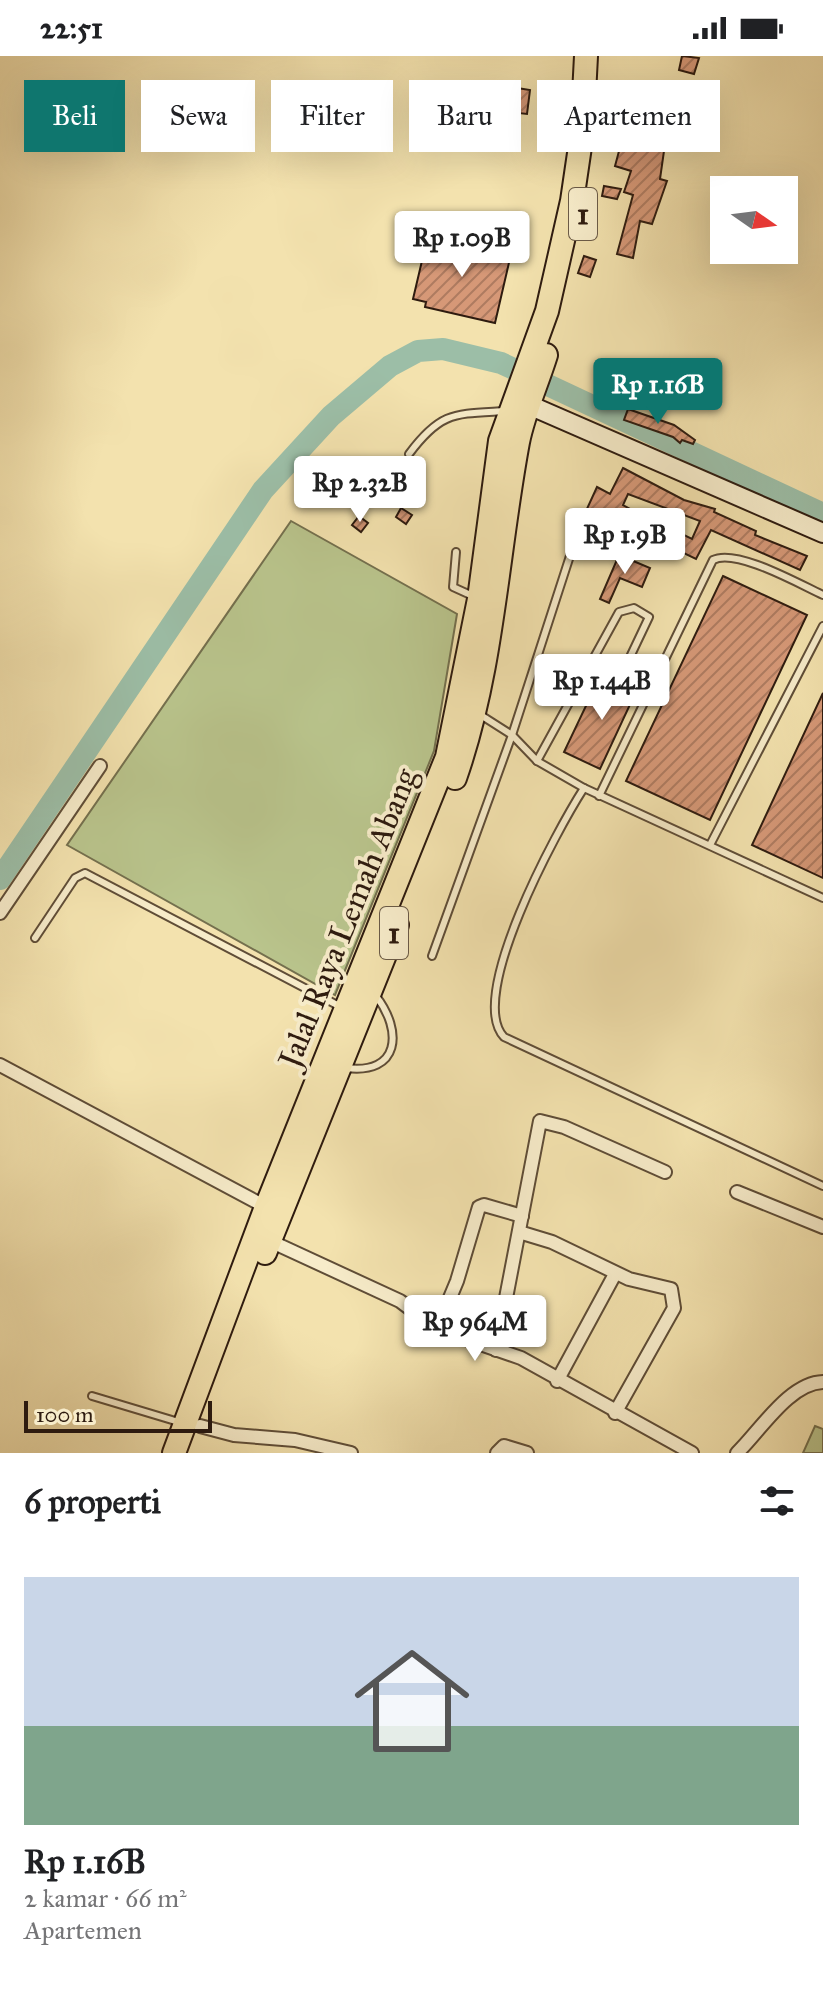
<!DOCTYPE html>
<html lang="id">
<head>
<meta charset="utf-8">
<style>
	:root { --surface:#fff; --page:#f6f6f6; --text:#202124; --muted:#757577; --line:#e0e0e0; --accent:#0f766e }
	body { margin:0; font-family:"IM FELL Great Primer",serif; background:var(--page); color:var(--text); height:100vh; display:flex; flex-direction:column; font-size:30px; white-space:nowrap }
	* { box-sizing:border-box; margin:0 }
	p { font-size:26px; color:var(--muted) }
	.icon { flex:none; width:44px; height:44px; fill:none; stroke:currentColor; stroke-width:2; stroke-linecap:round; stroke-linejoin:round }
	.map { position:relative; height:1397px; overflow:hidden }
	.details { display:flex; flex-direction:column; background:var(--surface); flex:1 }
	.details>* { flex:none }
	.top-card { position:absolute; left:24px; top:24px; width:776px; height:72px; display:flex; gap:16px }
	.needle { width:52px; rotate:104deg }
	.fabs { position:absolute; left:710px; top:120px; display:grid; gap:16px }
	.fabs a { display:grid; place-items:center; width:88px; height:88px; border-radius:0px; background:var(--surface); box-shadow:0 8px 32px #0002; font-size:40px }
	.scale { position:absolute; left:24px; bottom:20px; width:188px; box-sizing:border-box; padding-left:8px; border:4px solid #2e1b0f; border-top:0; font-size:22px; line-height:28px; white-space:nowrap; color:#2e1b0f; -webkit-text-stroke:6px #f7ecca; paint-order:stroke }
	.price { position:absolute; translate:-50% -68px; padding:0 18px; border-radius:8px; background:#fff; color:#222; font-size:26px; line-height:52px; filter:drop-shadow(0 2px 4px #0008) }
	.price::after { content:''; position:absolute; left:50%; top:48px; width:24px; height:18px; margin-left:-12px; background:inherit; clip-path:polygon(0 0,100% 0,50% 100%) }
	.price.selected { background:var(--accent); color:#fff }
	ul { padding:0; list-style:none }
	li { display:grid; align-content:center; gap:16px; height:424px; padding:0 24px }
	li+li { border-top:2px solid var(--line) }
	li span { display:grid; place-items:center; height:248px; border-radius:0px; color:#555 }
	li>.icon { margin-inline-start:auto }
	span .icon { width:144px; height:144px; fill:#fffc; stroke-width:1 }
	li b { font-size:34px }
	h2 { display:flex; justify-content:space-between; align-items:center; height:96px; padding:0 24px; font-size:34px }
	.pill { padding:0 28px; border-radius:0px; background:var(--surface); box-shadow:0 8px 32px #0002; font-size:28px; line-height:72px }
	.pill.selected { background:var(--accent); color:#fff }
	.status { display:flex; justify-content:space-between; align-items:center; height:56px; padding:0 40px; background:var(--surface); direction:ltr }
	.status svg { height:22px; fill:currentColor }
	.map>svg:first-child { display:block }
	.grass { fill:#b9c48c; stroke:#74704e; stroke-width:2 }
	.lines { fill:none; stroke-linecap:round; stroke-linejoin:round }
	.river { stroke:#9cbea7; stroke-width:22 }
	.building { fill:url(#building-hatch); stroke:#2e1b0f; stroke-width:2 }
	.lane-casing { stroke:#5f4d37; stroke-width:10 }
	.street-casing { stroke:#5f4d37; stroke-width:16 }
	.secondary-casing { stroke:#2e1b0f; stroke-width:22 }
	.highway-casing { stroke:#2e1b0f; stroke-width:26 }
	.lane { stroke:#f7ecca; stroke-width:6 }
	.street { stroke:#f7ecca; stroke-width:12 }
	.secondary { stroke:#f7ecca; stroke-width:18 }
	.highway { stroke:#f3e2ae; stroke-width:22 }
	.labels { text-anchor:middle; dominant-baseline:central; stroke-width:8; stroke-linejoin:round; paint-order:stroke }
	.shield { fill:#f7ecca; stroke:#6a5a47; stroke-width:2 }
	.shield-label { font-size:30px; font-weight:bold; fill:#2e1b0f }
	.street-label { font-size:32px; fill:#2e1b0f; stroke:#f7ecca }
</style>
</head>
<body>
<div class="status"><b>22:51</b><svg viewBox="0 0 49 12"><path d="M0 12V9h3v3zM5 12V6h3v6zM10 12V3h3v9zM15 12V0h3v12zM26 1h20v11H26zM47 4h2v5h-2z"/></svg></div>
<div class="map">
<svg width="823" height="1397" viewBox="0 0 823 1397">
	<defs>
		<pattern id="building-hatch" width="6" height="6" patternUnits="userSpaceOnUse" patternTransform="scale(2)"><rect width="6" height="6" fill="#d69877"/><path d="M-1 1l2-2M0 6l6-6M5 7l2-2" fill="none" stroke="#ae7b60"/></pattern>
	</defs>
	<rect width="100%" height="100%" fill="#f3e2ae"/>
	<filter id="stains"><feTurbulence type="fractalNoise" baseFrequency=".0025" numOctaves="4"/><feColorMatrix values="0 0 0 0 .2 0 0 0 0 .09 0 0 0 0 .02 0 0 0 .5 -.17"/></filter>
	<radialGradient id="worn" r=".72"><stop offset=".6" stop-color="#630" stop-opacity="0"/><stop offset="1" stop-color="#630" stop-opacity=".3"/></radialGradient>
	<g class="grass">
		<path d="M291,465l166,93 -23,137 -99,244 -268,-150z"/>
		<path d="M815,1370l8,3v24h-20z"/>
	</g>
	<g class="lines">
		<path class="river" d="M0,823l263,-389 68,-74 59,-50 28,-15 25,-2 58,14 322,151"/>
	</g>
	<g class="building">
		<path d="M682,0l17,2 -5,16 -15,-4z"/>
		<path d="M475,28l42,8v-4l13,2 -3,24 -8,-1 -4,37h-15v-16l-44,-9 4,-19 5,2 3,-17 6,1z"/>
		<path d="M627,47l59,13 -2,13 -42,-10 -6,25 28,7 -4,28 7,2 -15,43 -12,-3 -7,37 -16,-4 16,-59 -9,-3 7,-21 -16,-5 11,-41 -5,-1z"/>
		<path d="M604,130l17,3 -4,10 -15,-3z"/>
		<path d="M437,181l74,17 -16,69 -70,-16 1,-5 -13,-3 12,-51 3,1 3,-11z"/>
		<path d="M584,200l12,4 -6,17 -12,-4z"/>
		<path d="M628,353l46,16 21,15 -2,4 -11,-4 -2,3 -7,-6 -49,-17z"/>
		<path d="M623,412l61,32 31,9 -1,3 42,19 -1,4 52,21 -7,14 -89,-40 -15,29 -33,-16 -3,7 -17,-8 10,-22 39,19 8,-18 -72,-27 -5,11 7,4 -8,18 -36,-16 11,-24 13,7z"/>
		<path d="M401,452l11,7 -6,9 -10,-7z"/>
		<path d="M359,460l9,7 -7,9 -9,-7z"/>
		<path d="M619,499l31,13 -8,19 -22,-9 -11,25 -9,-4z"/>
		<path d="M723,520l84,39 -97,205 -84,-39z"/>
		<path d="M636,607l11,5 -47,101 -36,-17 29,-61 24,11z"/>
		<path d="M823,637v185l-71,-33z"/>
	</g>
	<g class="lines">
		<g class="lane-casing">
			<g id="lane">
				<path d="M409,398c32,-43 46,-40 96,-43"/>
				<path d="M456,496l-3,35 22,10"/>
				<path d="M479,658l33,21 25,26 47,27 239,110"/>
				<path d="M537,705l82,-149 15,-4 15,9 -28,59"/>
				<path d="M584,732c-27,42 -118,209 -80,249l319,149"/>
				<path d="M599,740l114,-236c23,-12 86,24 110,35"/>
				<path d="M710,789l113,-219"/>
				<path d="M35,882l40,-60 10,-5 256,134"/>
				<path d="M432,900l80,-221 68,-210"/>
				<path d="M346,1012c54,7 57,-37 30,-72"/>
				<path d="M92,1340l90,27"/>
			</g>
		</g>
		<g class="street-casing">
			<g id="street">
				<path d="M0,857l100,-147"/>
				<path d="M0,1009l266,142"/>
				<path d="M737,1136l86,35"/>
				<path d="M519,1176l33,10 77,37 42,10 3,19 -59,105"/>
				<path d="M270,1185l130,60 37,28 84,29 171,95"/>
				<path d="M437,1273l20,-48 22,-74 5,-2 38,11"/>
				<path d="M496,1294l44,-229 24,6 101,45"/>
				<path d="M557,1325l58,-107"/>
				<path d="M200,1370l34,9 61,5 56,13"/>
				<path d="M497,1397l7,-7 23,7"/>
				<path d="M737,1397c23,-22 52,-70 86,-71"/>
			</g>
		</g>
		<g class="secondary-casing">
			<path id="secondary" d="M529,349l294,128"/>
		</g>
		<g class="highway-casing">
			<g id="highway">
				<path d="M455,722c38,-108 42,-224 63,-336 6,-30 19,-58 28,-87"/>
				<path d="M265,1197l132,-328"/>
				<path d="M174,1397l92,-246 181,-450 32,-158 21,-158 47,-130 25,-110 10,-68 4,-77"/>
			</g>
		</g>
		<use href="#lane" class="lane"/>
		<use href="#street" class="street"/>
		<use href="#secondary" class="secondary"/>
		<use href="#highway" class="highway"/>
	</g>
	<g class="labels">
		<g class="shield">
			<rect x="569" y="132" width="28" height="52" rx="6"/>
			<rect x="380" y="851" width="28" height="52" rx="6"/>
		</g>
		<g class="shield-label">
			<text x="583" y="158">1</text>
			<text x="394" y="877">1</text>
		</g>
		<g class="street-label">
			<text transform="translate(348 862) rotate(-68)">Jalal Raya Lemah Abang</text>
		</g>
	</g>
	<rect width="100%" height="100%" filter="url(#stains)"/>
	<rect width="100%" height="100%" fill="url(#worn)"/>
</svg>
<div class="fabs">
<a><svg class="needle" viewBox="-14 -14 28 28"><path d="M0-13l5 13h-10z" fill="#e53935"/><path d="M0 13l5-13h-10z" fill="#757577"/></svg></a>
</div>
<div class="scale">100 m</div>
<b class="price" style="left:462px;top:223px">Rp 1.09B</b>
<b class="price selected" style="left:658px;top:370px">Rp 1.16B</b>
<b class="price" style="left:360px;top:468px">Rp 2.32B</b>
<b class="price" style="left:625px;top:520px">Rp 1.9B</b>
<b class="price" style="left:602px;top:666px">Rp 1.44B</b>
<b class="price" style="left:475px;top:1307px">Rp 964M</b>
<div class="top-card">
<a class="pill selected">Beli</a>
<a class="pill">Sewa</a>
<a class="pill">Filter</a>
<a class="pill">Baru</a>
<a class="pill">Apartemen</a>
</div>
</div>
<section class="details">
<h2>6 properti<svg class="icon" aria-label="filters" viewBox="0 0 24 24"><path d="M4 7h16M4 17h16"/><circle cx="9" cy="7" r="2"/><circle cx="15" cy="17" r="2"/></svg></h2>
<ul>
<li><span style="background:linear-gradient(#c9d6e8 60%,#7fa58c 0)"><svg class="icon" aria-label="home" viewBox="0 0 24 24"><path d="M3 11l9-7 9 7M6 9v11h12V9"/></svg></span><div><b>Rp 1.16B</b><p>2 kamar · 66 m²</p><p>Apartemen</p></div></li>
</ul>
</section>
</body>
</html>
